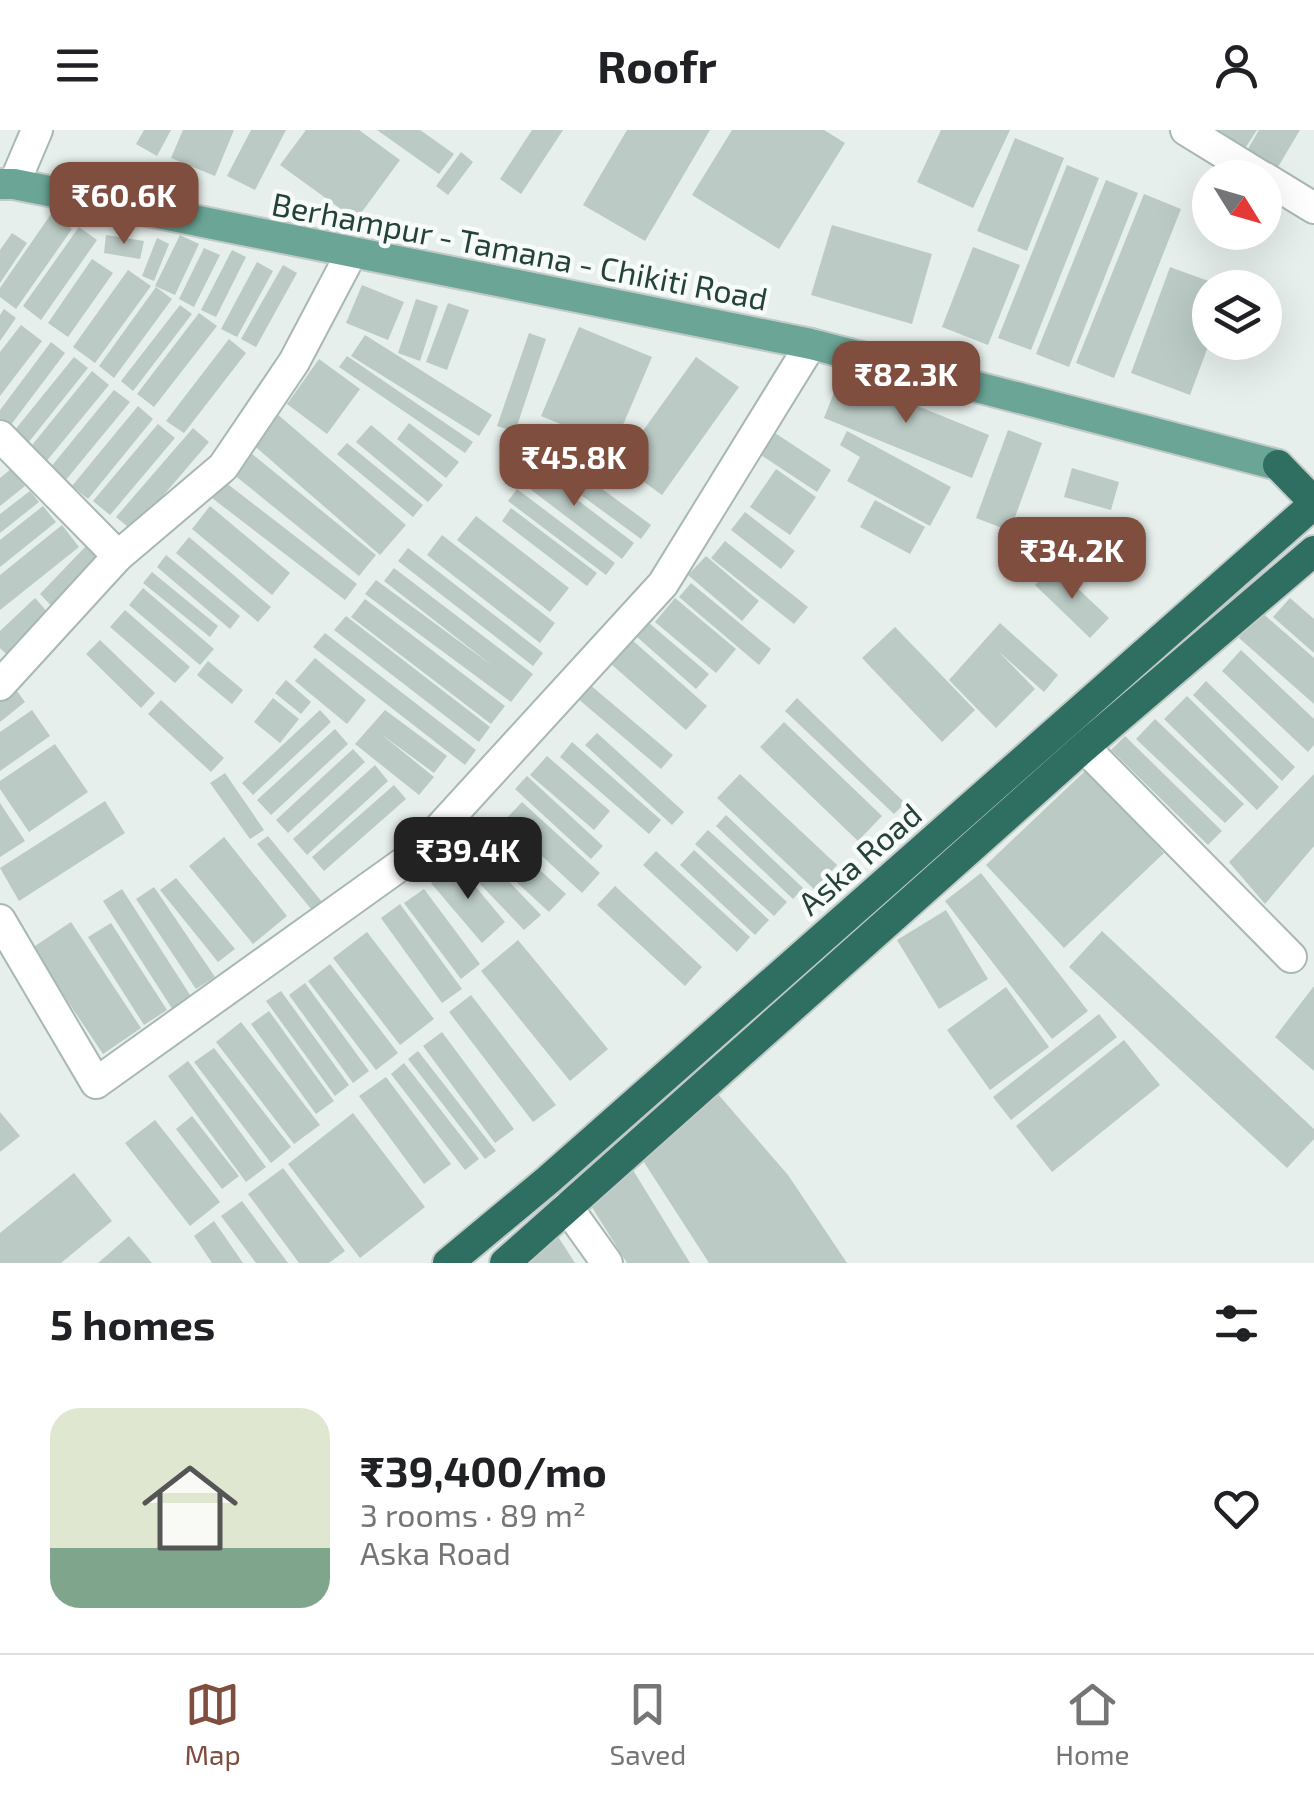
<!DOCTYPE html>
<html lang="en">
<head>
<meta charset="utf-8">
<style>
	:root { --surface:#fff; --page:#f6f6f6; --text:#202124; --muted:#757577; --line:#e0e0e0; --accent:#7f4e3f }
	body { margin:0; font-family:"Exo 2",sans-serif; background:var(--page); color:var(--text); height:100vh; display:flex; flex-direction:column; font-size:38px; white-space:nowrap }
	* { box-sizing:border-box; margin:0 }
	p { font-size:32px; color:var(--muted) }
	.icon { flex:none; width:55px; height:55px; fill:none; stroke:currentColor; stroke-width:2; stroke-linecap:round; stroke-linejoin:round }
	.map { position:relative; height:1133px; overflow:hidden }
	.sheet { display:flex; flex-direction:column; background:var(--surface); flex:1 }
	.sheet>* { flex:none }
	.needle { width:65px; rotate:127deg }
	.controls { position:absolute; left:1192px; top:30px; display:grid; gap:20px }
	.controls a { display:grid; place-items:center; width:90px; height:90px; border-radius:50%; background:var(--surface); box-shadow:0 10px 40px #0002; font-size:50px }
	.price { position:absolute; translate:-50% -85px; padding:0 22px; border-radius:20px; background:var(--accent); color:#fff; font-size:32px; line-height:65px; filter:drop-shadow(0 2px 5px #0008) }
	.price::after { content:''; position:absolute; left:50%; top:60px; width:30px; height:22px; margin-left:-15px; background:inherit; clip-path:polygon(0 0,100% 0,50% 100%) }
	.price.current { background:#222; color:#fff }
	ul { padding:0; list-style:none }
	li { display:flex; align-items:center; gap:30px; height:250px; padding:0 50px }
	li span { display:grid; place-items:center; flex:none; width:280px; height:200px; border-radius:30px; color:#555 }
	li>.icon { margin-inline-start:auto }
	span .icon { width:120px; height:120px; fill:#fffc; stroke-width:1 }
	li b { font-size:42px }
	h2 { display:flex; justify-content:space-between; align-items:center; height:120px; padding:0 50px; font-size:42px }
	header { display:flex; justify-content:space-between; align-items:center; height:130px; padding:0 50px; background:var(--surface); font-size:45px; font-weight:700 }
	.dock { display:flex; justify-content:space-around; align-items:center; height:140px; border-top:2px solid var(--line); background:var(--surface); font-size:28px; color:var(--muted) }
	.dock a { display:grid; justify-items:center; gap:5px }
	.dock .current { color:var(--accent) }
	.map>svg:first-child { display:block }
	.building { fill:#bbcac4 }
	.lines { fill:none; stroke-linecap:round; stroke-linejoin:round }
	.minor-casing { stroke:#a8b8b2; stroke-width:34 }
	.major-casing { stroke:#c2cac8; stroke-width:34 }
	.highway-casing { stroke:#c2cac8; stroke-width:34 }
	.minor { stroke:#fff; stroke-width:30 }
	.major { stroke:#6aa596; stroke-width:30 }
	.highway { stroke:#2f6f62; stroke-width:30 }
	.labels { text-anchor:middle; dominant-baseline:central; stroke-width:9; stroke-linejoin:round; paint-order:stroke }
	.street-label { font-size:32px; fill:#24423a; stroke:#f7fbf9 }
</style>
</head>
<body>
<header><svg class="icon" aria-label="menu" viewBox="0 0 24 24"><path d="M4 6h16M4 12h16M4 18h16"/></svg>Roofr<svg class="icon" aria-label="person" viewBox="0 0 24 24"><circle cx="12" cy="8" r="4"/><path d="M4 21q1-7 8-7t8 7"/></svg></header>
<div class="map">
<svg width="1314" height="1133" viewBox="0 0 1314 1133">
	<rect width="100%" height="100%" fill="#e6efeb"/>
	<g class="building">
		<path d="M144,0h27l-14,26 -21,-12z"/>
		<path d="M183,0h51l-19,46 -44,-18z"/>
		<path d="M251,0h35l-31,60 -28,-14z"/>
		<path d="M306,0h53l41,30 -44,60 -76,-55z"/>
		<path d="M377,0h43l34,24 -15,20z"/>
		<path d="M532,0h31l-42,64 -21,-15z"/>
		<path d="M627,0h83l-65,111 -62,-36z"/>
		<path d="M732,0h92l21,13 -66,106 -87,-54z"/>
		<path d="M941,0h69l-37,78 -56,-26z"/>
		<path d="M1210,0h47l-13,20z"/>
		<path d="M1259,0h41l-25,42 -30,-18z"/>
		<path d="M1015,8l49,20 -37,93 -50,-20z"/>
		<path d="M461,22l12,10 -25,33 -12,-9z"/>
		<path d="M1067,35l32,13 -68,172 -33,-12z"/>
		<path d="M1106,50l32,13 -69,174 -33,-13z"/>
		<path d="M1144,64l37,15 -67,169 -38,-15z"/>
		<path d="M51,84l21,15 -56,80 -16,-12v-9z"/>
		<path d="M832,95l100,29 -20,70 -101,-29z"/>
		<path d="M79,97l18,13 -56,80 -18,-14z"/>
		<path d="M12,103l15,10 -27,40v-33z"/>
		<path d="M106,105l38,6 -4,18 -36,-6z"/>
		<path d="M180,105l19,9 -24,51 -20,-9z"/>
		<path d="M157,108l12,6 -15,37 -12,-5z"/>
		<path d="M973,117l47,18 -32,80 -46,-18z"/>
		<path d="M204,118l16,7 -26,52 -15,-8z"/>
		<path d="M232,120l14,7 -30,60 -15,-7z"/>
		<path d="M92,129l21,14 -45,64 -20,-14z"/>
		<path d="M257,132l16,9 -36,66 -16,-8z"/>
		<path d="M283,135l14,8 -41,74 -15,-8z"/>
		<path d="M1170,137l55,20 -15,1v53l-20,54 -59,-22z"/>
		<path d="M128,140l23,16 -56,77 -22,-16z"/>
		<path d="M362,155l42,17 -16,38 -42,-17z"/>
		<path d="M156,157l16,12 -58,79 -15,-12z"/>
		<path d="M416,169l22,7 -18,55 -22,-8z"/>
		<path d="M448,173l21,7 -22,60 -21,-8z"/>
		<path d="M180,175l12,9 -59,77 -12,-10z"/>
		<path d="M4,179l12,9 -16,23v-26z"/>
		<path d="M199,183l18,13 -63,81 -17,-13z"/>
		<path d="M21,195l21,16 -42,55v-44z"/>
		<path d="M579,197l73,30 -38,89 -73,-30z"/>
		<path d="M529,203l17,6 -31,93 -18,-6z"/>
		<path d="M365,205l127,80 -13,21 -128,-80z"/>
		<path d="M229,209l17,14 -62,80 -18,-12z"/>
		<path d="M51,212l14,11 -58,77 -7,-4v-16z"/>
		<path d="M347,226l126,86 -8,11 -126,-86z"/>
		<path d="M74,227l14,11 -64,80 -14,-12z"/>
		<path d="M696,227l43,30 -77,108 -43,-31z"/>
		<path d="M319,229l41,30 -33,45 -40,-30z"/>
		<path d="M92,241l17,14 -64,78 -16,-14z"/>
		<path d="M841,245l148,60 -17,43 -148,-60z"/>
		<path d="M114,260l16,12 -65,79 -15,-13z"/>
		<path d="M138,276l15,13 -65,80 -16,-13z"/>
		<path d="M276,283l130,112 -26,30 -129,-112z"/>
		<path d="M409,293l50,39 -13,16 -49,-39z"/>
		<path d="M158,294l17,14 -65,77 -17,-14z"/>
		<path d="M371,295l72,60 -15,17 -72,-60z"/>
		<path d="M193,298l16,14 -76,89 -17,-14z"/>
		<path d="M1008,300l34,13 -32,88 -34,-13z"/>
		<path d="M772,301l59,39 -14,22 -59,-39z"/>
		<path d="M847,301l104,56 -21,39 -83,-45 13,-24 -20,-12z"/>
		<path d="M347,313l76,62 -10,12 -76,-63z"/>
		<path d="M540,313l111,82 -10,14 -112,-82z"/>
		<path d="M251,323l125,102 -17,21 -126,-102z"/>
		<path d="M525,330l109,83 -12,16 -109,-83z"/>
		<path d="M1072,338l47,14 -8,28 -47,-13z"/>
		<path d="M11,339l14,17 -25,20v-28z"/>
		<path d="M776,339l40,28 -26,38 -40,-28z"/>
		<path d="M225,352l132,102 -12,16 -133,-102z"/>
		<path d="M517,359l98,74 -9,12 -98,-74z"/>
		<path d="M30,361l9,11 -39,31v-19z"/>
		<path d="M875,370l50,27 -15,27 -50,-27z"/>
		<path d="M43,376l13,16 -56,45v-27z"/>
		<path d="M210,376l80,67 -18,22 -80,-66z"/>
		<path d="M511,378l86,65 -10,13 -85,-65z"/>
		<path d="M745,382l50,39 -14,18 -50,-39z"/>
		<path d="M476,386l93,72 -19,24 -93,-72z"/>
		<path d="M62,395l17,22 -79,63v-35z"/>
		<path d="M442,405l113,88 -15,20 -113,-88z"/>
		<path d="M189,407l82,70 -13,15 -82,-69z"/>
		<path d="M725,411l83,66 -14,17 -83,-66z"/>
		<path d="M87,415l25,24 -49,49 -23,-24z"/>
		<path d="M408,418l135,105 -10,13 -135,-105z"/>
		<path d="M166,425l74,61 -10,13 -73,-62z"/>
		<path d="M706,426l53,45 -17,20 -54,-46z"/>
		<path d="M1054,436l55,52 -19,20 -55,-53z"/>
		<path d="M394,438l139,106 -22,28 -146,-108 11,-14 118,87 -110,-86z"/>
		<path d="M152,442l66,54 -8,11 -67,-54z"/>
		<path d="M691,453l80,66 -12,16 -80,-68z"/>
		<path d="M143,458l71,61 -14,16 -71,-60z"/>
		<path d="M35,468l23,26 -42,40 -16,-16v-17z"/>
		<path d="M675,468l61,51 -20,24 -61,-51z"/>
		<path d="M1290,468l24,21v34l-41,-36z"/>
		<path d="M365,469l140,107 -14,18 -140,-107z"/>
		<path d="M125,480l65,57 -15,16 -65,-56z"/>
		<path d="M1261,482l53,46v46l-75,-66z"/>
		<path d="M346,486l144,111 -11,15 -145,-112z"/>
		<path d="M649,493l60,51 -13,15 -59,-52z"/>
		<path d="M1000,493l58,52 -14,17 -46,-41 37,38 -39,39 -47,-48z"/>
		<path d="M895,497l80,83 -33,32 -80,-84z"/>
		<path d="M325,503l151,117 -11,15 -152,-118z"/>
		<path d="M631,509l76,67 -21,24 -76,-67z"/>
		<path d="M100,510l55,53 -14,15 -55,-54z"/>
		<path d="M1241,520l73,69v26l-6,7 -86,-81z"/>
		<path d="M315,528l51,42 -19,24 -52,-43z"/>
		<path d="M208,531l35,29 -11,14 -35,-29z"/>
		<path d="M286,550l25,22 -10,12 -26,-21z"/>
		<path d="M1206,551l89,86 -13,14 -89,-86z"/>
		<path d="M589,554l84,71 -12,14 -84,-71z"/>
		<path d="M14,557l11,15 -25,20v-24z"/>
		<path d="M1187,566l92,91 -22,23 -93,-91z"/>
		<path d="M273,568l26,21 -19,24 -26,-21z"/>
		<path d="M797,568l108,105 -11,11 -109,-103z"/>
		<path d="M161,570l63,58 -13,14 -63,-58z"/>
		<path d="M32,580l18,26 -50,35v-39z"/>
		<path d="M320,580l11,12 -78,73 -11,-12z"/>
		<path d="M385,580l62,46 -13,17 -53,-39 53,43 -15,18 -64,-51z"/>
		<path d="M1155,589l89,85 -19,19 -89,-84z"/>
		<path d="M784,592l98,94 -24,25 -98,-94z"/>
		<path d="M335,599l13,15 -77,71 -14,-15z"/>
		<path d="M597,603l87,79 -12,13 -87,-80z"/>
		<path d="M1125,606l97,95 -14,14 -97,-95z"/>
		<path d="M572,612l89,78 -12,14 -89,-77z"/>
		<path d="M55,614l33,48 -59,40 -29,-43v-8z"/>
		<path d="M353,619l12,13 -77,71 -12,-13z"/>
		<path d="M547,626l63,55 -16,19 -64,-55z"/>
		<path d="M375,635l13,16 -81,74 -14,-16z"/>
		<path d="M1086,640l78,83 -100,95 -78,-83z"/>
		<path d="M225,643l39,57 -14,9 -40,-56z"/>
		<path d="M740,644l97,91 -22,25 -98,-92z"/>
		<path d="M1314,644v72l-49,58 -36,-42z"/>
		<path d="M527,646l76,70 -12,13 -76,-70z"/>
		<path d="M394,655l12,14 -82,72 -12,-14z"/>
		<path d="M105,671l20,32 -106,68 -19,-33z"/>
		<path d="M522,672l78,71 -18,20 -78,-72z"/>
		<path d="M0,673l25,38 -25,16z"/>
		<path d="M726,685l77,73 -10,11 -77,-73z"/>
		<path d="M493,697l73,67 -17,18 -73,-67z"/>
		<path d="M708,700l79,72 -13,14 -79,-72z"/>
		<path d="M268,706l54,66 -10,8 -55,-66z"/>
		<path d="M224,707l63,79 -34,28 -64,-78z"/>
		<path d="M473,714l68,71 -17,15 -67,-70z"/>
		<path d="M694,720l75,70 -14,15 -75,-70z"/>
		<path d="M656,721l94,86 -13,15 -94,-87z"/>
		<path d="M455,732l50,60 -23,21 -51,-60z"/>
		<path d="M981,743l107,138 -36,28 -107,-138z"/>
		<path d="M176,748l59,71 -17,13 -58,-72z"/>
		<path d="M615,756l87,81 -17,19 -88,-81z"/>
		<path d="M154,757l61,90 -19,12 -60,-90z"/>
		<path d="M122,759l70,109 -19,12 -70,-109z"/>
		<path d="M424,759l56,75 -19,15 -57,-76z"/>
		<path d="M400,774l62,85 -20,14 -61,-85z"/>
		<path d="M946,780l42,69 -49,30 -42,-69z"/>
		<path d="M71,792l70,106 -38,26 -71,-106z"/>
		<path d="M111,793l56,87 -23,15 -56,-88z"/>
		<path d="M1102,801l212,198v10l-27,29 -218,-201z"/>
		<path d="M367,802l67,87 -34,26 -67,-87z"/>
		<path d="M518,810l90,109 -38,32 -89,-110z"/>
		<path d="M330,834l68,89 -22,17 -68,-89z"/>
		<path d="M305,853l64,88 -16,12 -64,-88z"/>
		<path d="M1314,856v85l-39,-34z"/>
		<path d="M1006,857l43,60 -59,43 -43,-60z"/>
		<path d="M281,861l68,94 -14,11 -69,-95z"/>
		<path d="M471,865l85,110 -23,17 -84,-110z"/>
		<path d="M269,881l65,90 -18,13 -65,-90z"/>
		<path d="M1099,884l18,23 -106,83 -18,-23z"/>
		<path d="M241,892l79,103 -26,19 -78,-102z"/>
		<path d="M442,902l72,97 -19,14 -72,-97z"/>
		<path d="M1124,910l36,45 -108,87 -36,-46z"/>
		<path d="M214,918l77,99 -20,16 -77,-101z"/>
		<path d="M418,921l78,100 -11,8 -77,-100z"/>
		<path d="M188,931l78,106 -20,15 -78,-106z"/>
		<path d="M404,933l75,96 -14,11 -74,-96z"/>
		<path d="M386,947l65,87 -27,20 -65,-88z"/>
		<path d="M717,963l71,82 59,88h-138l-69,-107z"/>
		<path d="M0,982l20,24 -20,16z"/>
		<path d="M353,983l72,94 -65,51 -72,-94z"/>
		<path d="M192,986l47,60 -17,13 -46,-60z"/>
		<path d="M155,990l65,82 -30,24 -65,-83z"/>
		<path d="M283,1038l62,83 -16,12h-30l-51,-69z"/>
		<path d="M633,1040l57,93h-63l-39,-62z"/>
		<path d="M74,1043l38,48 -51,42h-61v-30z"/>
		<path d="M242,1071l46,62h-32l-35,-47z"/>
		<path d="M214,1091l29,42h-31l-18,-27z"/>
		<path d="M555,1102l20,31h-57z"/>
		<path d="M129,1106l23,27h-54z"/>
	</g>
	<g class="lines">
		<g class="minor-casing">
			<g id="minor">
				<path d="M1186,0l78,48"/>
				<path d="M1265,48l49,30"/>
				<path d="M14,54l23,-54"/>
				<path d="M0,306l118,120"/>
				<path d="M0,555l118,-129 105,-89 71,-105 58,-110"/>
				<path d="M1084,617l207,210"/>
				<path d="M0,790l96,163 320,-229 247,-270 148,-240"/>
				<path d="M567,1077l40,56"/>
			</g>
		</g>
		<g class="major-casing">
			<path id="major" d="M0,54h14l797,160 467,121"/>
		</g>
		<g class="highway-casing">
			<g id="highway">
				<path d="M1278,335l36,37"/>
				<path d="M448,1133l100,-83 766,-676"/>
				<path d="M505,1133l579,-516 230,-196"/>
			</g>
		</g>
		<use href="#minor" class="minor"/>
		<use href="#major" class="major"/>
		<use href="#highway" class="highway"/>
	</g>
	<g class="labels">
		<g class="street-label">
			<text transform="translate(520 120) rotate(11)">Berhampur - Tamana - Chikiti Road</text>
			<text transform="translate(859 728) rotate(-41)">Aska Road</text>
		</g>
	</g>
</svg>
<div class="controls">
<a><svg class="needle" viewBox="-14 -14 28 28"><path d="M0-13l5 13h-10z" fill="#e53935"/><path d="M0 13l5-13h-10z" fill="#757577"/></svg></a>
<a><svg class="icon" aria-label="layers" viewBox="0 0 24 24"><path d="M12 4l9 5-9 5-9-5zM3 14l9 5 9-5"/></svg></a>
</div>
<b class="price" style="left:124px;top:117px">₹60.6K</b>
<b class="price" style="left:906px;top:296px">₹82.3K</b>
<b class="price" style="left:574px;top:379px">₹45.8K</b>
<b class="price" style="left:1072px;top:472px">₹34.2K</b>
<b class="price current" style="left:468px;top:772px">₹39.4K</b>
</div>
<section class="sheet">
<h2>5 homes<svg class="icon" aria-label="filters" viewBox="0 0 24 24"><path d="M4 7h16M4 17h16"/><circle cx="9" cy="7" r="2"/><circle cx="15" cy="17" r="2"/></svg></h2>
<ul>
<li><span style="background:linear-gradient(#dfe7d0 70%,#7fa58c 0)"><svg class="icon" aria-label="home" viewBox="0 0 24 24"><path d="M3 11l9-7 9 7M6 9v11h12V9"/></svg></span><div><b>₹39,400/mo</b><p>3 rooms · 89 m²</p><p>Aska Road</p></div><svg class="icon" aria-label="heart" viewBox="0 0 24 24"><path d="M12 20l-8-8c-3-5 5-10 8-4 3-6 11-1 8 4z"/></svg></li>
</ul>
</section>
<nav class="dock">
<a class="current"><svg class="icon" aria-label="map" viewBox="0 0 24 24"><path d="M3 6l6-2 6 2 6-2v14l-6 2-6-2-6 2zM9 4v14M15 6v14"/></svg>Map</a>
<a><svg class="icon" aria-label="saved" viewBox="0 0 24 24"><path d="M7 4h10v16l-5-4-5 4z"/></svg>Saved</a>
<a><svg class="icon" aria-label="home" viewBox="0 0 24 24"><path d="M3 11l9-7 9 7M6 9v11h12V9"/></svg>Home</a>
</nav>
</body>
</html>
